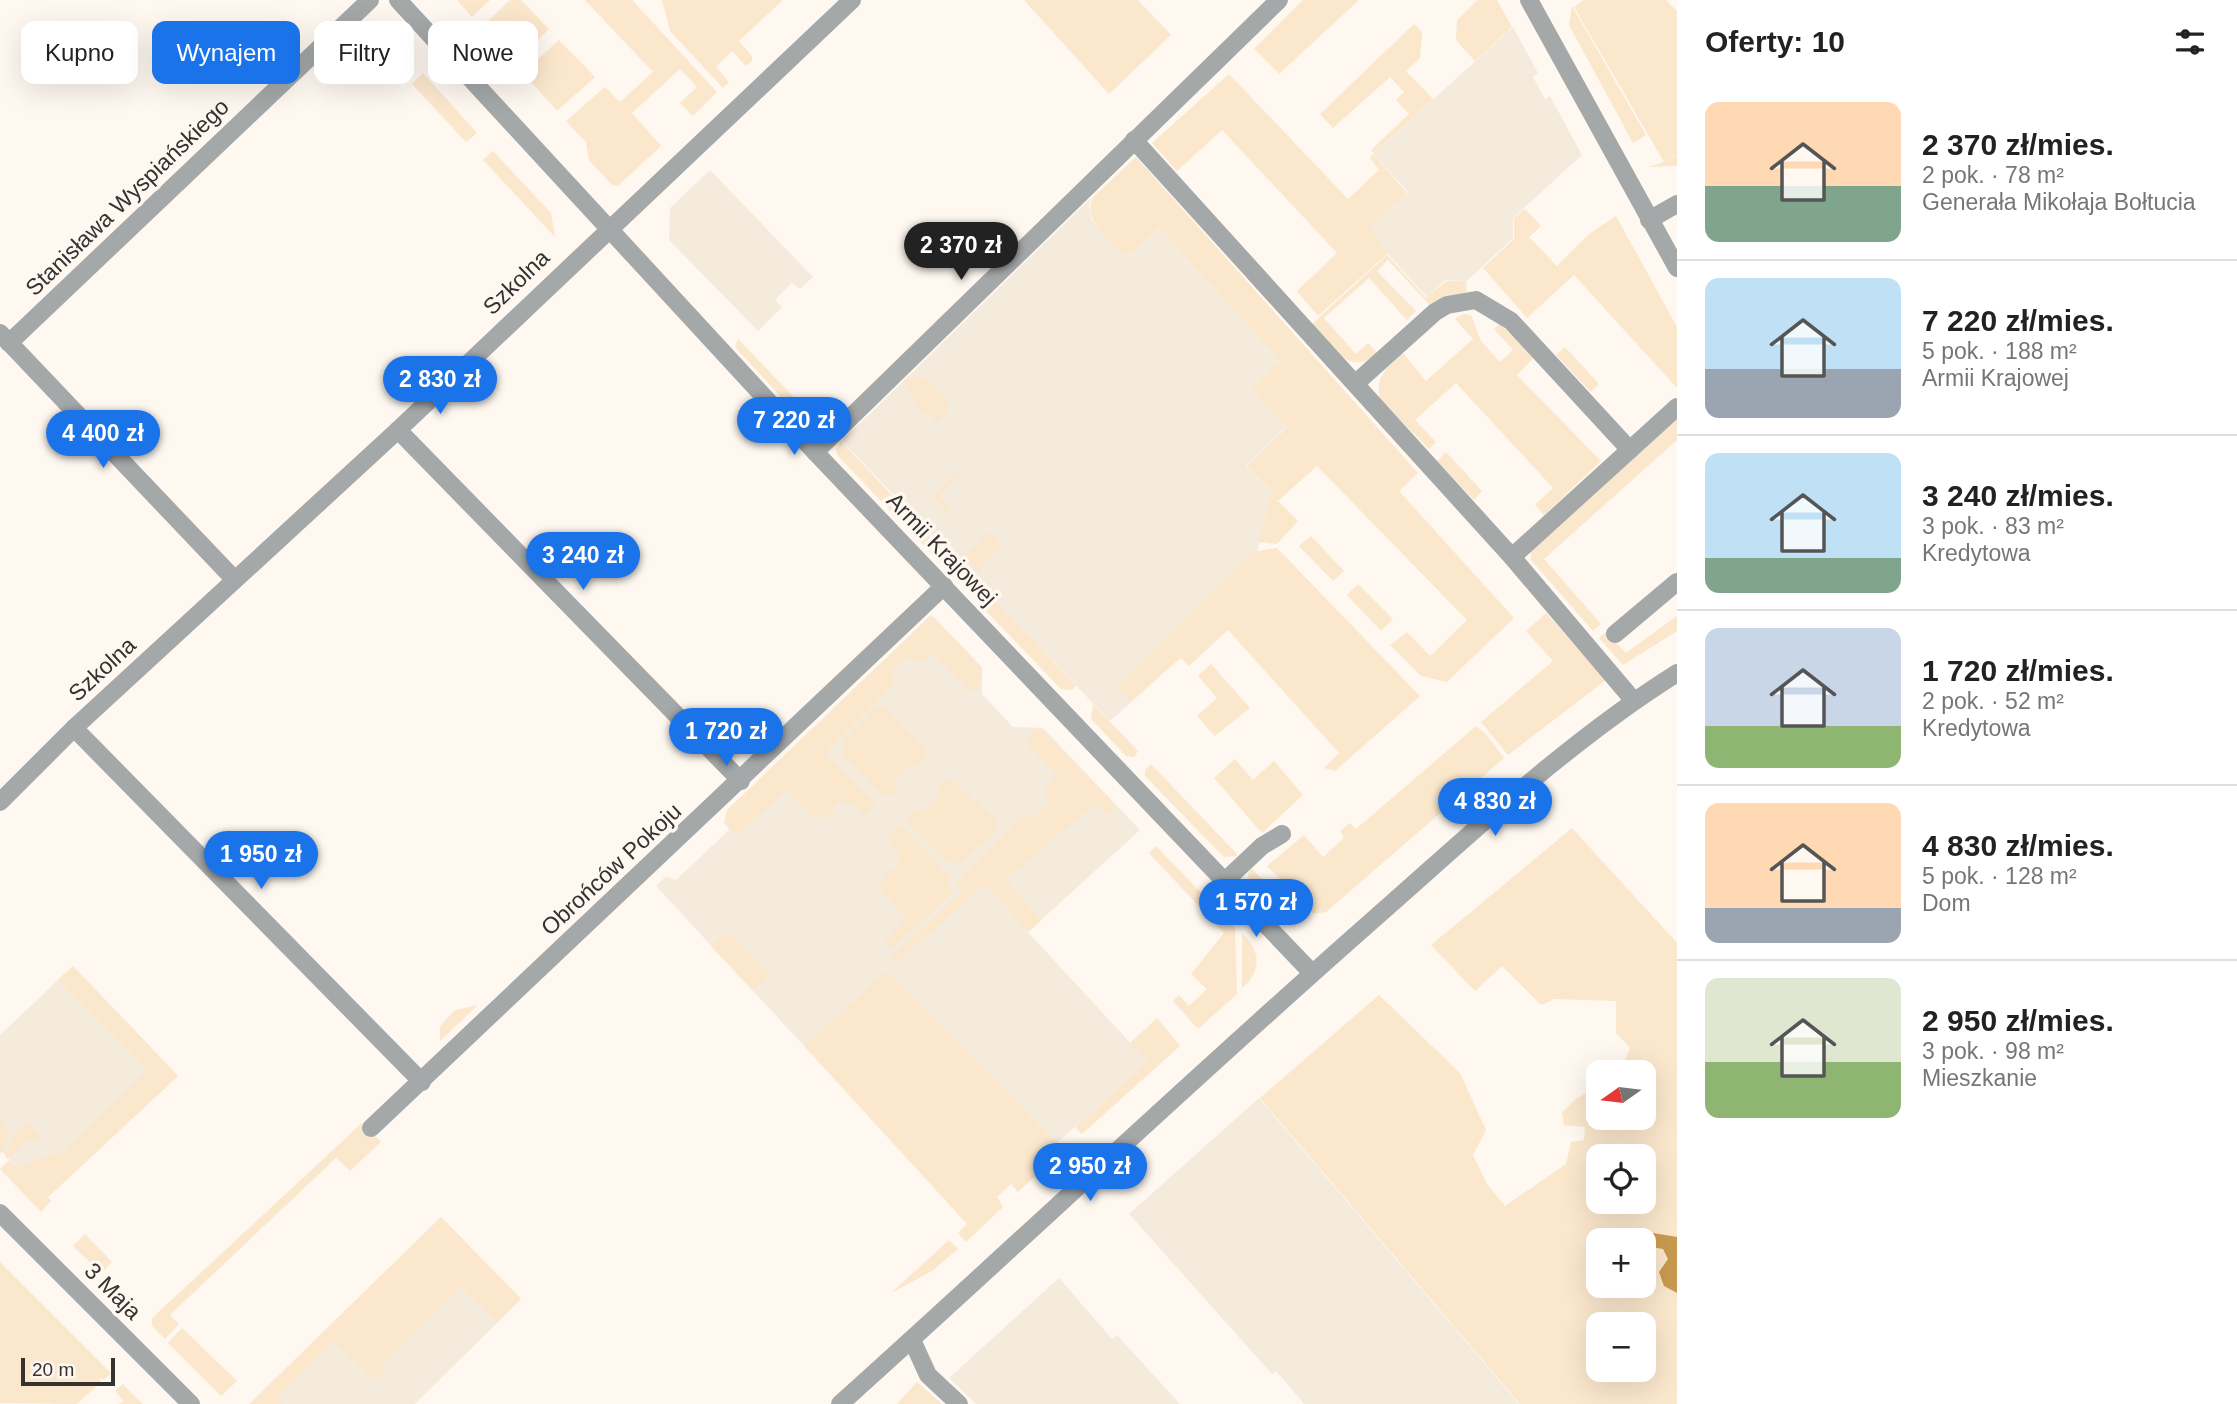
<!DOCTYPE html>
<html lang="pl">
<head>
<meta charset="utf-8">
<style>
	:root { --surface:#fff; --page:#f2f2f2; --text:#222; --muted:#767676; --line:#e0e0e0; --accent:#1a73e8 }
	body { margin:0; font-family:Arial,sans-serif; background:var(--page); color:var(--text); height:100vh; display:flex; flex-direction:column; font-size:26px; white-space:nowrap }
	* { box-sizing:border-box; margin:0 }
	p { font-size:23px; color:var(--muted) }
	.icon { flex:none; width:38px; height:38px; fill:none; stroke:currentColor; stroke-width:2; stroke-linecap:round; stroke-linejoin:round }
	.map { position:relative; flex:1; overflow:hidden }
	.sheet { display:flex; flex-direction:column; background:var(--surface); width:560px }
	.sheet>* { flex:none }
	.top-card { position:absolute; left:21px; top:21px; width:665px; height:63px; display:flex; gap:14px }
	.needle { width:46px; rotate:256deg }
	.buttons { position:absolute; left:1586px; top:1060px; display:grid; gap:14px }
	.buttons a { display:grid; place-items:center; width:70px; height:70px; border-radius:14px; background:var(--surface); box-shadow:0 7px 28px #0002; font-size:35px }
	.scale { position:absolute; left:21px; bottom:18px; width:94px; box-sizing:border-box; padding-left:7px; border:4px solid #353230; border-top:0; font-size:19px; line-height:24px; white-space:nowrap; color:#353230; -webkit-text-stroke:5px #fef8f1; paint-order:stroke }
	.price { position:absolute; translate:-50% -60px; padding:0 16px; border-radius:24px; background:var(--accent); color:#fff; font-size:23px; line-height:46px; filter:drop-shadow(0 2px 4px #0008) }
	.price::after { content:''; position:absolute; left:50%; top:42px; width:21px; height:16px; margin-left:-10px; background:inherit; clip-path:polygon(0 0,100% 0,50% 100%) }
	.price.selected { background:#222; color:#fff }
	ul { padding:0; list-style:none }
	li { display:flex; align-items:center; gap:21px; height:175px; padding:0 28px }
	li+li { border-top:2px solid var(--line) }
	li span { display:grid; place-items:center; flex:none; width:196px; height:140px; border-radius:14px; color:#555 }
	li>.icon { margin-inline-start:auto }
	span .icon { width:84px; height:84px; fill:#fffc; stroke-width:1 }
	li b { font-size:30px }
	h2 { display:flex; justify-content:space-between; align-items:center; height:84px; padding:0 28px; font-size:30px }
	.pill { padding:0 24px; border-radius:14px; background:var(--surface); box-shadow:0 7px 28px #0002; font-size:24px; line-height:63px }
	.pill.selected { background:var(--accent); color:#fff }
	main { display:flex; flex:1; min-height:0 }
	.map>svg:first-child { display:block }
	.built { fill:#f5ebdd }
	.green { fill:#fae7cc; fill-rule:evenodd }
	.water { fill:#ca9a50 }
	.lines { fill:none; stroke-linecap:round; stroke-linejoin:round }
	.minor { stroke:#a4a8a9; stroke-width:18 }
	.labels { text-anchor:middle; dominant-baseline:central; stroke-width:7; stroke-linejoin:round; paint-order:stroke }
	.street-label { font-size:23px; fill:#353230; stroke:#fef8f1 }
</style>
</head>
<body>
<main>
<div class="map">
<svg width="1677" height="1404" viewBox="0 0 1677 1404">
	<rect width="100%" height="100%" fill="#fef8f1"/>
	<g class="built">
		<path d="M1513,27l25,46 -5,4 12,22 5,-3 32,59 -69,63v20l-46,43 -22,-1 -18,17 -48,-52 -9,-18 38,-35 -35,-38z"/>
		<path d="M710,170l103,107 -13,12 -8,-6 -17,17 7,7 -24,24 -89,-91 1,-32z"/>
		<path d="M1093,196l-4,8 3,16 31,35 8,-2 28,-25 121,133 -29,28 36,37 -41,40 25,25 -16,71 -99,118 -46,41 -268,-280z"/>
		<path d="M935,618l47,49v27l31,33 30,1 97,102 -112,102 119,129 -90,82 -170,-171 -83,74 -148,-160 10,-10 10,4 53,-50 -1,-17z"/>
		<path d="M73,966l105,110 -130,121 -48,-47v-115z"/>
		<path d="M1259,1098l260,306h-215l-28,-33 -4,3 -143,-160z"/>
		<path d="M441,1217l80,82 -106,105h-154z"/>
		<path d="M1059,1278l53,61 5,-4 63,69h-204l-27,-26z"/>
	</g>
	<g class="green">
		<path d="M457,0h33l-18,17z"/>
		<path d="M510,0h11l28,29 -35,34 -32,-36z"/>
		<path d="M585,0h47l85,92 -24,24 -13,-13 17,-16 -17,-18 -48,44 29,33 -43,40 -6,-1 -23,-25 -3,-18 -20,-21 39,-34 15,15 33,-30z"/>
		<path d="M662,0h121l-44,41 13,15v5l-6,5 -14,-15 -16,16 13,15 -6,6 -53,-57z"/>
		<path d="M1024,0h114l33,35 -62,59z"/>
		<path d="M1303,0h56l-80,74 -25,-25z"/>
		<path d="M1477,0h20l15,27 -37,34 -19,-21 1,-20z"/>
		<path d="M1584,0h82l11,11v144l-11,6 11,-5v10l-29,1 16,-5 -90,-155z"/>
		<path d="M1572,6l74,129 -13,8 -64,-118z"/>
		<path d="M369,23h8l30,33 -11,10 -34,-36z"/>
		<path d="M1414,24l8,8 -2,26 -14,13 27,28 -59,54 -3,-3 38,-36 -13,-14 8,-8 -14,-15 -57,51 -13,-14z"/>
		<path d="M559,40l36,37 -38,34 -34,-38z"/>
		<path d="M423,73l54,60 -11,9 -54,-58z"/>
		<path d="M1229,74l119,125 31,-29 -9,-12 3,-4 34,39 -37,34 17,27 -69,62 -21,-25 40,-38 -115,-123 -45,41 -25,-28z"/>
		<path d="M493,151l58,62 4,24 -72,-77z"/>
		<path d="M1136,157l282,316 -19,18 115,127 -67,64 -26,-6 -31,-31 17,-13 23,24 37,-36 -150,-154 -39,35 20,20 -21,23 -18,-2 12,-51 -24,-25 40,-39 -36,-38 29,-28 -121,-133 -28,25 -8,2c-15,-17 -42,-36 -29,-59z"/>
		<path d="M1525,209l16,17 -12,11 28,29 32,-32 27,-18 61,111v61l-103,-113 -47,43 -44,-50 31,-29v-21z"/>
		<path d="M1387,255l39,43 20,-17h20l1,11 -36,14 -43,-46 -11,11 39,40 -9,9 -38,-42 -45,40 32,36 12,-11 9,10c-27,26 -47,-9 -65,-29z"/>
		<path d="M1464,314l7,1 10,26 19,21 13,-12 -19,-21 6,-5 34,33 -17,18 84,86 -57,54 -9,-10 18,-17 -97,-105 -41,37 21,22 -7,7 -49,-50c-5,-22 7,-32 23,-46l23,28 47,-42 -18,-20z"/>
		<path d="M738,339l74,77 -19,-6 -58,-63z"/>
		<path d="M1565,347l34,37 -8,8 -35,-37z"/>
		<path d="M916,377l12,4 20,21v9l-12,11 -9,-10 -4,4 -19,-35z"/>
		<path d="M1677,419v21l-133,119 57,65 -8,7 -62,-71v-9z"/>
		<path d="M841,441l128,136 -3,4 -9,-1 -119,-124 -2,-6z"/>
		<path d="M1446,452l36,39 -8,9 -37,-39z"/>
		<path d="M956,473l3,3 -21,20 12,14 -3,2 -15,-16z"/>
		<path d="M990,532l13,14 -25,24 -13,-14z"/>
		<path d="M1311,536l33,35 -11,10 -34,-35z"/>
		<path d="M1277,548l143,148 -85,75 -11,-3 15,-15 -111,-123 -39,36 -8,-8 -51,43 -13,-14 136,-135z"/>
		<path d="M1358,584l35,35 -12,12 -34,-36z"/>
		<path d="M988,593l88,93 -4,4 -11,-1 -78,-81 -1,-6z"/>
		<path d="M1546,613l60,67 -98,75 -27,-33 72,-61 -27,-30z"/>
		<path d="M931,615l50,52 -1,17 -9,8 -39,-39 -10,8 -15,-4 -16,15 4,10 -70,71 51,51 -12,11 -11,-11 -14,-2 -6,6 1,12 -8,-8 -10,9 -29,-31 -51,46 -12,-13 3,-13z"/>
		<path d="M1677,616v15l-54,34 -24,-27 7,-6 20,21z"/>
		<path d="M1211,664l39,44 -35,28 -18,-20 20,-18 -19,-22z"/>
		<path d="M1093,704l45,47 -4,6 -8,-1 -35,-37z"/>
		<path d="M883,705l44,46 -1,8 -8,7 -8,-1 -16,17 3,7 -6,7 -8,-2 -39,-38 -1,-14 31,-33z"/>
		<path d="M1476,726l10,8 18,24 -178,154 -12,2 -47,-48 37,-31 19,22 21,-19 -4,-7 10,-8 6,6z"/>
		<path d="M1036,729l6,1 74,75 -9,10 -11,-12 -90,76 35,42 -13,11 -43,-48 -89,79 -5,-6 72,-66 -7,-9 65,-65 5,-2 8,3 16,-17 -5,-5 1,-9 11,-12 -33,-33z"/>
		<path d="M1235,759l18,21 21,-19 29,34 -41,38 -48,-55z"/>
		<path d="M1151,764l86,90 -1,2 -12,1 -79,-81v-6z"/>
		<path d="M952,779l46,44 -4,9 -33,31 -13,-1 -39,-38 -2,-8 7,-7 7,3 17,-16 -1,-8 7,-8z"/>
		<path d="M900,824l50,53 -4,5 8,9 -63,58 -7,-8 23,-23 -29,-32 9,-9 -5,-7 10,1 7,-7 -1,-12 -12,-14z"/>
		<path d="M1572,828l105,115v461h-157l-260,-306 119,-103 81,78 26,57 -13,25 14,29 18,22 61,-42 5,-22 13,-2 1,-13 -21,-2 -2,-13 15,-14 21,-11v31h45v-45h-28l8,-8 7,-17 -14,-15v-32l-62,-2 -13,6 -39,-39 -27,25 -44,-46zM1598,1157h45v45h-45zM1598,1241h45v45h-45zM1598,1325h45v45h-45z"/>
		<path d="M1156,846l79,82 2,66 -39,35 -25,-28 6,-6 10,11 18,-17 -16,-15 33,-41 -75,-80z"/>
		<path d="M1251,868l39,39 -9,9 -32,-34 -1,-8z"/>
		<path d="M728,931l42,44 -17,16 -42,-45z"/>
		<path d="M1242,933c19,18 20,38 0,55z"/>
		<path d="M73,966l105,110 -130,121 3,4 -10,11 -41,-43 9,-9 8,7 47,-16 84,-81 -90,-90z"/>
		<path d="M887,971l177,179 -46,42 -7,-8 -14,13 6,10 -37,35 -8,-9 9,-9 -163,-178z"/>
		<path d="M478,1005l-38,36v-15l15,-16z"/>
		<path d="M1157,1018l23,28 -98,88 -7,-7 72,-66 -17,-18z"/>
		<path d="M0,1121l10,11 -10,23z"/>
		<path d="M26,1122l17,17 -18,2 -17,18 -3,-3 11,-22z"/>
		<path d="M362,1123l19,19 -31,29 -14,-13 -166,157 9,9 -14,15 -13,-13v-8z"/>
		<path d="M441,1217l80,82 -24,23 -36,-35 -79,77 1,10 -8,7 -41,-40 -57,56 6,7h-34z"/>
		<path d="M85,1234l27,28 -11,11 -28,-27z"/>
		<path d="M949,1240l9,9 -26,22 -41,22z"/>
		<path d="M0,1262l111,111 -7,7 -5,-2 2,4 -24,22 -77,-1z"/>
		<path d="M182,1328l55,53 -16,15 -53,-53z"/>
		<path d="M917,1382l25,22h-45z"/>
		<path d="M123,1384l20,20h-26l7,-2 -9,-11z"/>
	</g>
	<path class="water" d="M1653,1233l24,4v56l-13,-7 -5,-14 9,-13 -5,-10 -12,-2 -2,-8z"/>
	<g class="lines">
		<g class="minor">
			<path d="M398,0l417,452 497,521"/>
			<path d="M1529,0l148,268"/>
			<path d="M1134,140l378,417 122,144"/>
			<path d="M1649,220l28,-16"/>
			<path d="M0,333l234,246"/>
			<path d="M9,343l361,-343"/>
			<path d="M1356,383l79,-71 12,-7 29,-5 35,21 119,129"/>
			<path d="M398,430l343,351"/>
			<path d="M815,452l464,-452"/>
			<path d="M1512,557l165,-150"/>
			<path d="M1615,634l62,-52"/>
			<path d="M74,728l348,354"/>
			<path d="M0,802l74,-74 324,-298 454,-430"/>
			<path d="M1226,880l36,-34 20,-12"/>
			<path d="M371,1128l573,-542"/>
			<path d="M0,1213l191,191"/>
			<path d="M912,1340l16,35 31,29"/>
			<path d="M840,1404c179,-161 353,-326 534,-485 97,-85 193,-177 303,-246"/>
		</g>
	</g>
	<g class="labels">
		<g class="street-label">
			<text transform="translate(127 197) rotate(-44)">Stanisława Wyspiańskiego</text>
			<text transform="translate(516 282) rotate(-44)">Szkolna</text>
			<text transform="translate(942 549) rotate(46)">Armii Krajowej</text>
			<text transform="translate(102 669) rotate(-43)">Szkolna</text>
			<text transform="translate(611 869) rotate(-43)">Obrońców Pokoju</text>
			<text transform="translate(113 1291) rotate(45)">3 Maja</text>
		</g>
	</g>
</svg>
<div class="buttons">
<a><svg class="needle" viewBox="-14 -14 28 28"><path d="M0-13l5 13h-10z" fill="#e53935"/><path d="M0 13l5-13h-10z" fill="#767676"/></svg></a>
<a><svg class="icon" aria-label="locate" viewBox="0 0 24 24"><circle cx="12" cy="12" r="6"/><path d="M12 2v4M12 18v4M2 12h4M18 12h4"/></svg></a>
<a>+</a>
<a>−</a>
</div>
<div class="scale">20 m</div>
<b class="price selected" style="left:961px;top:282px">2 370 zł</b>
<b class="price" style="left:440px;top:416px">2 830 zł</b>
<b class="price" style="left:794px;top:457px">7 220 zł</b>
<b class="price" style="left:103px;top:470px">4 400 zł</b>
<b class="price" style="left:583px;top:592px">3 240 zł</b>
<b class="price" style="left:726px;top:768px">1 720 zł</b>
<b class="price" style="left:1495px;top:838px">4 830 zł</b>
<b class="price" style="left:261px;top:891px">1 950 zł</b>
<b class="price" style="left:1256px;top:939px">1 570 zł</b>
<b class="price" style="left:1090px;top:1203px">2 950 zł</b>
<div class="top-card">
<a class="pill">Kupno</a>
<a class="pill selected">Wynajem</a>
<a class="pill">Filtry</a>
<a class="pill">Nowe</a>
</div>
</div>
<section class="sheet">
<h2>Oferty: 10<svg class="icon" aria-label="filters" viewBox="0 0 24 24"><path d="M4 7h16M4 17h16"/><circle cx="9" cy="7" r="2"/><circle cx="15" cy="17" r="2"/></svg></h2>
<ul>
<li><span style="background:linear-gradient(#ffd9b3 60%,#7fa58c 0)"><svg class="icon" aria-label="home" viewBox="0 0 24 24"><path d="M3 11l9-7 9 7M6 9v11h12V9"/></svg></span><div><b>2 370 zł/mies.</b><p>2 pok. · 78 m²</p><p>Generała Mikołaja Bołtucia</p></div></li>
<li><span style="background:linear-gradient(#bfe0f5 65%,#9aa5b1 0)"><svg class="icon" aria-label="home" viewBox="0 0 24 24"><path d="M3 11l9-7 9 7M6 9v11h12V9"/></svg></span><div><b>7 220 zł/mies.</b><p>5 pok. · 188 m²</p><p>Armii Krajowej</p></div></li>
<li><span style="background:linear-gradient(#bfe0f5 75%,#7fa58c 0)"><svg class="icon" aria-label="home" viewBox="0 0 24 24"><path d="M3 11l9-7 9 7M6 9v11h12V9"/></svg></span><div><b>3 240 zł/mies.</b><p>3 pok. · 83 m²</p><p>Kredytowa</p></div></li>
<li><span style="background:linear-gradient(#c9d6e8 70%,#8fb573 0)"><svg class="icon" aria-label="home" viewBox="0 0 24 24"><path d="M3 11l9-7 9 7M6 9v11h12V9"/></svg></span><div><b>1 720 zł/mies.</b><p>2 pok. · 52 m²</p><p>Kredytowa</p></div></li>
<li><span style="background:linear-gradient(#ffd9b3 75%,#9aa5b1 0)"><svg class="icon" aria-label="home" viewBox="0 0 24 24"><path d="M3 11l9-7 9 7M6 9v11h12V9"/></svg></span><div><b>4 830 zł/mies.</b><p>5 pok. · 128 m²</p><p>Dom</p></div></li>
<li><span style="background:linear-gradient(#dfe7d0 60%,#8fb573 0)"><svg class="icon" aria-label="home" viewBox="0 0 24 24"><path d="M3 11l9-7 9 7M6 9v11h12V9"/></svg></span><div><b>2 950 zł/mies.</b><p>3 pok. · 98 m²</p><p>Mieszkanie</p></div></li>
</ul>
</section>
</main>
</body>
</html>
